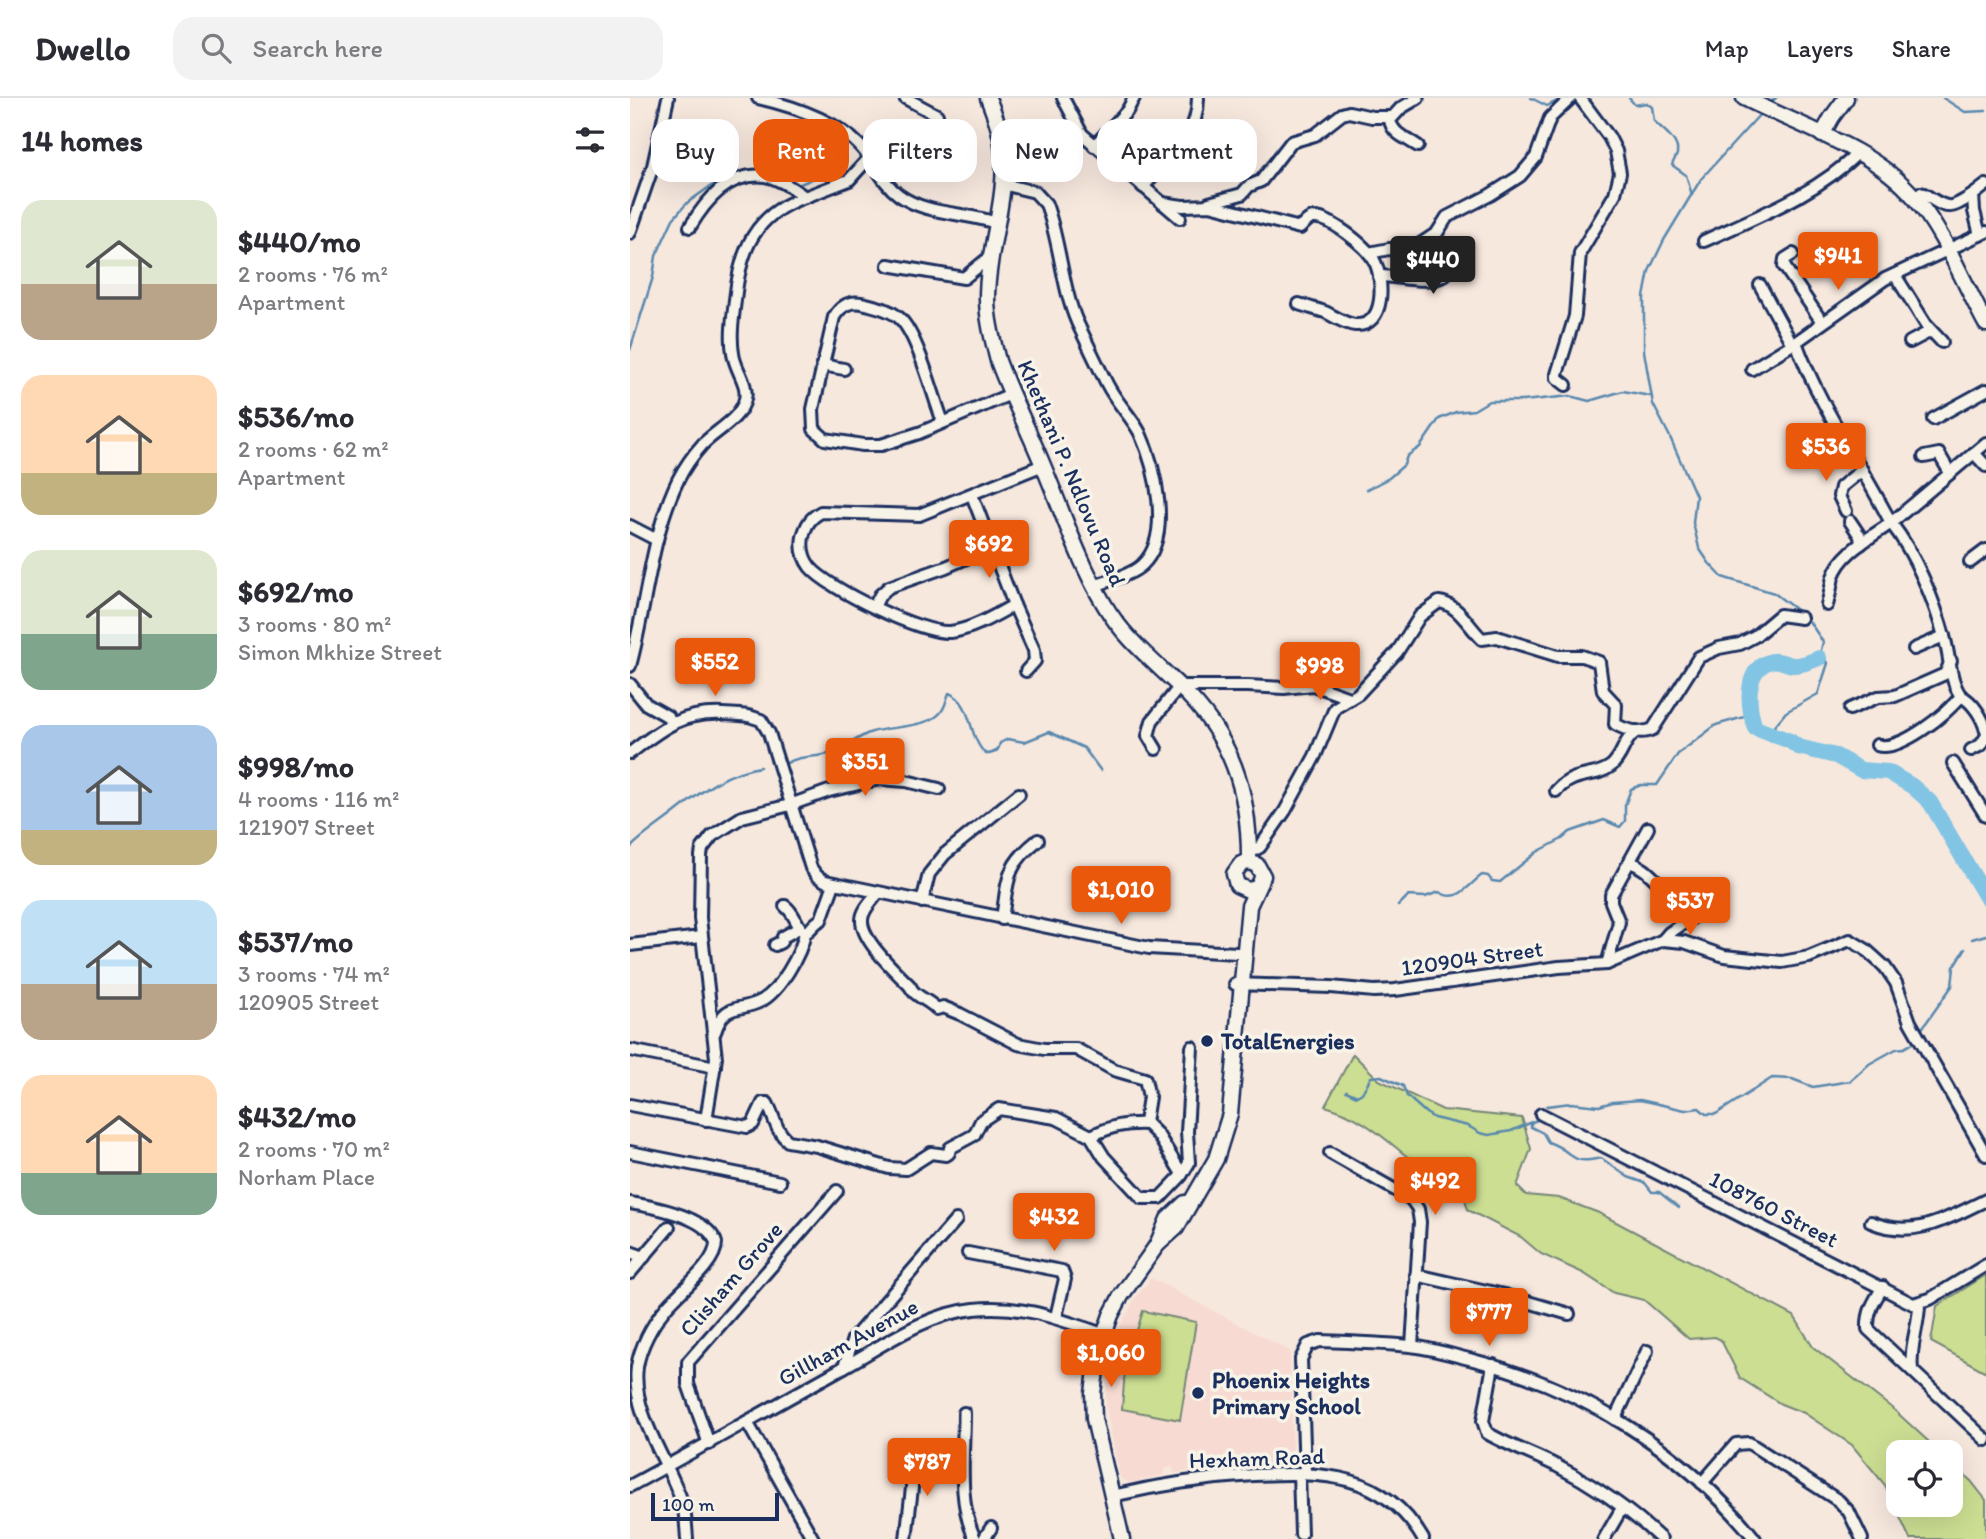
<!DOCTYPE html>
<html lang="en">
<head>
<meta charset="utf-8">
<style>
	:root { --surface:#fff; --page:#f2f2f3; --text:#2b2b33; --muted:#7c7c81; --line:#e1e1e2; --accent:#ea580c }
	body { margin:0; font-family:Itim,sans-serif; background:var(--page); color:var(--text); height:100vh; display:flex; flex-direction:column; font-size:26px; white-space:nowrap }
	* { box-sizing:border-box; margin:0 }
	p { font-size:23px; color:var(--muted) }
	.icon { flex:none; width:38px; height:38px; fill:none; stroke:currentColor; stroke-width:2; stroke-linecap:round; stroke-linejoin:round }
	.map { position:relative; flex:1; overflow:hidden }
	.sheet { display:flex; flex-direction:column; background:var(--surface); width:630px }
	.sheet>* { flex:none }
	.top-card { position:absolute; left:21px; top:21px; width:665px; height:63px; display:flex; gap:14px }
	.fabs { position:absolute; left:1256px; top:1342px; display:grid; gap:14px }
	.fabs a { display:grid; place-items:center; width:77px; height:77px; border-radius:14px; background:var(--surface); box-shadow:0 7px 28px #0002; font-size:35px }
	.scale { position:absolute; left:21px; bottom:18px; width:128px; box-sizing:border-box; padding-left:7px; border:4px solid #1b2f5e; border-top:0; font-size:19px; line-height:24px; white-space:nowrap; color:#1b2f5e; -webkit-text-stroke:5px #f7f3e8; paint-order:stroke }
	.price { position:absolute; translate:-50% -60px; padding:0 16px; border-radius:7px; background:var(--accent); color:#fff; font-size:23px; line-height:46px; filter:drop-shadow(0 2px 4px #0008) }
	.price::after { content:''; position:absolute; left:50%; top:42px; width:21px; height:16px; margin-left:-10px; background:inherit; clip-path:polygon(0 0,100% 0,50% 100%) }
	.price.active { background:#222; color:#fff }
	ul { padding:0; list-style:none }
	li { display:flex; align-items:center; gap:21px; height:175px; padding:0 21px }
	li span { display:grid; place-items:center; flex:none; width:196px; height:140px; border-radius:21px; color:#555 }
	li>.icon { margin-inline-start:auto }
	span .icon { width:84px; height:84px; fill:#fffc; stroke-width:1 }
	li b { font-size:30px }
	h2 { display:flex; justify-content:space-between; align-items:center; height:84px; padding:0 21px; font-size:30px }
	.tag { padding:0 24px; border-radius:21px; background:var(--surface); box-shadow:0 7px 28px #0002; font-size:24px; line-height:63px }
	.tag.active { background:var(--accent); color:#fff }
	header { display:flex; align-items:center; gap:42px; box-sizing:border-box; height:98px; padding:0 35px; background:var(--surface); border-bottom:2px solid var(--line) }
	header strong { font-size:33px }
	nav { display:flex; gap:38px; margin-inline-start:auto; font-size:24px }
	.search { width:490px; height:63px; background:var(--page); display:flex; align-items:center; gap:18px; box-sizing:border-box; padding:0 24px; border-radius:21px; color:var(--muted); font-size:26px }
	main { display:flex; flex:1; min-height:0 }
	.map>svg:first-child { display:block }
	.built { fill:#f7dbd2 }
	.green { fill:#ccde92; stroke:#748678; stroke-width:2 }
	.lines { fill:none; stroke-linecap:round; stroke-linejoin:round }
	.stream { stroke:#5988ae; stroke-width:2.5 }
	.river { stroke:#82c4e3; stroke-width:16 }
	.street-casing { stroke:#1b2f5e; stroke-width:16 }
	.secondary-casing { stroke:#1b2f5e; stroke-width:19 }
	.street { stroke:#f7f3e8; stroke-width:10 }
	.secondary { stroke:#f7f3e8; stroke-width:14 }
	.poi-dot { fill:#1b2f5e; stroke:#f7f3e8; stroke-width:2.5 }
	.labels { text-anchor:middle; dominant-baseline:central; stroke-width:7; stroke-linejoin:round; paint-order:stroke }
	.street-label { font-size:23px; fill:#1b2f5e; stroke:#f7f3e8 }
	.poi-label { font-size:23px; font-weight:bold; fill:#1b2f5e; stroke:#f7f3e8; text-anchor:start }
</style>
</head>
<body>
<header>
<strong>Dwello</strong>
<div class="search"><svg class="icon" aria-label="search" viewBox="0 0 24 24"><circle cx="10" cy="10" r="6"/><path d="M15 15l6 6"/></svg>Search here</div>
<nav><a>Map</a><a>Layers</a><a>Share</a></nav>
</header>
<main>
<section class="sheet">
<h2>14 homes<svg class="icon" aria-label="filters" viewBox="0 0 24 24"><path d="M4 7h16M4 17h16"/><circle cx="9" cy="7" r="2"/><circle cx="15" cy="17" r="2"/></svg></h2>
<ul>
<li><span style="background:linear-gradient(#dfe7d0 60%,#b9a48a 0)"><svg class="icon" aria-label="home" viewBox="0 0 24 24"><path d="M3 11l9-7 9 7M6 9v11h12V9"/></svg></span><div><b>$440/mo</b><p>2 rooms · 76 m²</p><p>Apartment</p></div></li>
<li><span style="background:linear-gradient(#ffd9b3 70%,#c2b280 0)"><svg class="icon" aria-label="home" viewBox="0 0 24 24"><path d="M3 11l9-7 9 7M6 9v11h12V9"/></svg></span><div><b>$536/mo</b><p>2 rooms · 62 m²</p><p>Apartment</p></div></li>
<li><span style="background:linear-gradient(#dfe7d0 60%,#7fa58c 0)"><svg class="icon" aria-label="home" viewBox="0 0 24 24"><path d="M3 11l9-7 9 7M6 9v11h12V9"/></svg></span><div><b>$692/mo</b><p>3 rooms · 80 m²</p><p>Simon Mkhize Street</p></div></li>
<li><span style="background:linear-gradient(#a9c7e8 75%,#c2b280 0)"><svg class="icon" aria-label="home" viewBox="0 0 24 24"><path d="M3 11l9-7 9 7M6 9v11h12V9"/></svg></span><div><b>$998/mo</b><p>4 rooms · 116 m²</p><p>121907 Street</p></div></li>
<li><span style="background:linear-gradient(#bfe0f5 60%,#b9a48a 0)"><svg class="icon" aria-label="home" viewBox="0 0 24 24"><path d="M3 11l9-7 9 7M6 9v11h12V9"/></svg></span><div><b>$537/mo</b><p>3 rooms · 74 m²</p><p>120905 Street</p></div></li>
<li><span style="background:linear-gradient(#ffd9b3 70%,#7fa58c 0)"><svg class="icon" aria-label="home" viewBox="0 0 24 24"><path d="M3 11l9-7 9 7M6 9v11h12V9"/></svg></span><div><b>$432/mo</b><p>2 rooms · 70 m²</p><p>Norham Place</p></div></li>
</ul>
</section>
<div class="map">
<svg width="1356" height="1441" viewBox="0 0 1356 1441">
	<rect width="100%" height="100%" fill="#f7e8de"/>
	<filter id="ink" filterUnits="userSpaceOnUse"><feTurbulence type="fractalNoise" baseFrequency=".0143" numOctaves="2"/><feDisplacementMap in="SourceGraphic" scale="14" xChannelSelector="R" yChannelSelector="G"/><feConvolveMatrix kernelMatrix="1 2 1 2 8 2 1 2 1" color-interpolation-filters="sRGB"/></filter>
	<g filter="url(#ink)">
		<path class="built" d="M521,1180l139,73 3,115 -65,1 -54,6 -2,-6 -7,2 -2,6 -34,8 -9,-5 -14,-70v-30l5,-26 10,-28 15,-27z"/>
		<g class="green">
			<path d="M723,956l26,26 64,30 79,8 9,31 -14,37 9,9 33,3 40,15 195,103 19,31 79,61 48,44h-41v53h52v-42l20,18 15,19v39h-76l-25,-54 -33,-40 -48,-32 -23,-9 -41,-26 -19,-38 -6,-3 -26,2 -45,-39 -30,-7 -31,-20 -42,-19 -20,-17 -53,-27 -6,-22c-14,-7 -32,-13 -44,-23 -33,-25 -53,-48 -93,-59z"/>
			<path d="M1356,1177v97l-55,-30 6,-36z"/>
			<path d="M513,1213l53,11 -16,98 -58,-11 3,-40z"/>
		</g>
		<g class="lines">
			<g class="stream">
				<path d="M901,0l16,8 16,-8"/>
				<path d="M999,0l6,7 11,-2 6,4 2,14c8,8 26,20 23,33 -1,4 -4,7 -5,11l14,10 6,20"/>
				<path d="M1313,0l22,14 21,-1"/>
				<path d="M1138,7l8,-7"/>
				<path d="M1131,15l-60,66 -37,61 -15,31 -5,26v54l9,53 16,31 27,61 -3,27 6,25 10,15 13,14 52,16 33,25 16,24 -4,16 6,1 3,4 -10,31 -32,18 -14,17 3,6"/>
				<path d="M158,82l10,5 42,-18"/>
				<path d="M0,252l23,-73 3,-21 17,-37 14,-16 21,-15 20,-12 10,-2"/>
				<path d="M736,392l23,-12 15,-13 3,-9 13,-9 19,-28 17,-7 18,-2 15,-9h34l47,-5 19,5 34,-10 27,5"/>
				<path d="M155,666c14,-9 28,-6 43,-10 16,-4 28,-17 44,-22 18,-6 62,-4 71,-23 3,-5 4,-11 6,-16 25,10 18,44 37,61 8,0 13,-3 14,-11l8,-4 16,3 25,-10 35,16 17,23"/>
				<path d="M0,750c15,-15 32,-25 48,-38 25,-20 49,-38 82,-43"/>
				<path d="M768,808l10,-10 17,1 14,-5c19,12 29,-7 43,-17l6,1 4,5 8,1 37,-30 25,-13 8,-7 34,-12 16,7 5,-6v-16l6,-16 10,-4h16l21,-31 38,-29 35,-10"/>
				<path d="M1342,841l14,-4"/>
				<path d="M1291,932l31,-44 2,-19 11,-18"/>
				<path d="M716,993l11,5 5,-3 9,-16 10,-1 22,10 4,10 19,17 8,5 34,8 12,7 9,2 22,-4 26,-11"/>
				<path d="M917,1008l24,-3 28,3 14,-4 27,-2 45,10 14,-2 7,6h10l56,-36 20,1 21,8 37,-6 19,-17 27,-15 8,-1 7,-4"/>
				<path d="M901,1026v3l12,6 5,9c29,10 19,24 53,16l27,19 17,6 7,9h7l20,16"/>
			</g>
			<path class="river" d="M1189,560c-7,3 -18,8 -26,7 -8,-1 -13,-6 -21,-4 -29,7 -24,46 -17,67l35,13 8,6 38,9 25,14 27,2 24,14 18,16 56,95"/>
			<g class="street-casing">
				<g id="street">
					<path d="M128,0c34,8 76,21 101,47 15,15 22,37 40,50 27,20 66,17 97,28"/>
					<path d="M275,0l32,17"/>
					<path d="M433,0l19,36 98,84"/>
					<path d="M788,0l-17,10 -11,12c2,14 18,19 28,26"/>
					<path d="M464,48l33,-35 7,-13"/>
					<path d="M373,86l32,8 11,12c14,37 16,84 31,118 10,21 20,42 30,62 9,18 24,32 33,49 15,33 33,103 2,132 -12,11 -33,15 -48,21"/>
					<path d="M513,89c25,-29 55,-48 55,-89"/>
					<path d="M1284,99l6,-4 4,1c24,16 25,16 49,1"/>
					<path d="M532,105l21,3 27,-1 90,23c4,-4 7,-9 13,-10 16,-2 53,28 61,42 10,19 12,67 -19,65 -11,-1 -21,-9 -30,-13 -9,-3 -18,-5 -26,-8"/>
					<path d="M579,105l33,-9 7,-8 12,-5 30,-39 24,-7 27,-21 7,-2 23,5h19"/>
					<path d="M60,129c16,-27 39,-55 75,-51 14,2 28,13 40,21l44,-17 20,-22"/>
					<path d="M0,135l23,-67 15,-68"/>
					<path d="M1350,137l-6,-24 -1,-16 13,-10"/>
					<path d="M1074,143c54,-25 111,-46 155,-89"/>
					<path d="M739,155l20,-4 17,1 13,-5 18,-12 10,-16 43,-22 30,-19 16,-19 14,-39 21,-20"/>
					<path d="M1163,156l-8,5 -1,7 38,56"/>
					<path d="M258,167l76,13 27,-22"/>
					<path d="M1265,177l32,51 15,16"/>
					<path d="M749,178c20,-1 62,14 71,-9 2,-5 2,-11 4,-17l7,-3"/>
					<path d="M1130,187l32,59"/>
					<path d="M1166,244c23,64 64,120 95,181 -19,14 -50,29 -58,54 -2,9 -3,18 -6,28"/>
					<path d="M1280,244l21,-11"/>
					<path d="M192,267l22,4"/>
					<path d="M1122,271l44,-27 89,-63 101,-47"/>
					<path d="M936,287l-9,-7v-4l18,-58 5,-63 35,-59 5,-21 -4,-22 -7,-14 -29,-39"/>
					<path d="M1303,321l53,-29"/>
					<path d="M313,324c-10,-25 -26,-92 -46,-106 -9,-7 -20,-9 -31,-12 -14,-4 -24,0 -32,13l-21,92 1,20 11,10 38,6h18l38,-12 92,-39"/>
					<path d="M1344,355l12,13"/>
					<path d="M1294,359l15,-3 11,19"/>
					<path d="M342,397l42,110 20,45 1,11 -9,10"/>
					<path d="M1216,413l-7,-15 2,-9 21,-17"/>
					<path d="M1220,423l10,15 1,8"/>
					<path d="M0,428l27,14"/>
					<path d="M1340,464l16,-12"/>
					<path d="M384,507c-18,10 -43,25 -64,27 -28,2 -122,-43 -140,-65 -6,-8 -9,-19 -7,-30 3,-12 7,-19 18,-25l98,3 124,-50"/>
					<path d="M244,509l6,-12 9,-8 57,-20 46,-20"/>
					<path d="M1284,551l30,-13"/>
					<path d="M0,568c17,-62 20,-128 48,-186 6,-12 15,-25 24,-35 13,-14 39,-26 43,-46 4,-15 -11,-31 -12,-46 -3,-18 0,-35 2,-53 5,-49 19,-86 70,-103"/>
					<path d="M0,586l16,20 21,12 6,7"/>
					<path d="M1331,598c-11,-14 -11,-38 -16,-56 -10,-38 -30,-87 -54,-117l95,-80"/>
					<path d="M1220,611l28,-12 17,-1 50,-22 6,-13"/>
					<path d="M1247,647c22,8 71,-32 84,-49 12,6 22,22 25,35"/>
					<path d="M526,651l-8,-13 4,-15 28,-35h68l36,2 29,-3 36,13"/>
					<path d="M1341,652l10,-5 5,-8"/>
					<path d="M0,655c32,-24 51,-41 93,-39 11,1 22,0 32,4l6,2 8,13 42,135 6,8 8,5 324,67 88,5"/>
					<path d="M1323,665l33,53"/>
					<path d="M926,693c19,-21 38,-12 55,-25 13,-11 11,-25 26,-35"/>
					<path d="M619,755l11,-6 25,-36 30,-55 20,-48 23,-14 39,-42 23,-36 19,-14c19,2 30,25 43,37l15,-2 61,19h24l17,6 4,29 13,14 -1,19c10,6 27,11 38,5l46,-72 20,-9 21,-4 15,-8 25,-21 21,3"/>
					<path d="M1000,764c17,6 23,17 36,27 12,9 20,13 28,26"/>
					<path d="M248,795c-6,8 -16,17 -16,27 -1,20 33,51 47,65 2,2 3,6 6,8 7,6 15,9 22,16l6,-2 17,7 58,30 26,5h32l38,21 31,9 4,18 -4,25 13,13 24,39"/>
					<path d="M292,804l7,-28 16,-20 74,-60"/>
					<path d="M155,808c10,7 11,20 20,27 6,-2 8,-10 16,-13l13,-36"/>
					<path d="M372,821c6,-39 3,-53 36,-79"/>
					<path d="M1033,842l21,2 40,14 58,6 27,-5 41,-17 15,9 20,18 11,16 14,39 76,133"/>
					<path d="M0,847l71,-8"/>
					<path d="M145,847l6,-3 2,-5 16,-9"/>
					<path d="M977,866l12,-42 -8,-20v-7l37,-67"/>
					<path d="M605,886l96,3 43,4 21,-1 164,-23 48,-3 56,-24 6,-7 30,-20"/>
					<path d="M85,934c10,-31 23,-19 46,-31 19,-10 40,-47 44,-68"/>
					<path d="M0,952l85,17"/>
					<path d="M0,1007l117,22 6,-3 10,-21h4c8,14 7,26 21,38l29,5 72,22 17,1 25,-16 15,2 3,-2 1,-5 24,-13 7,-14 18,-12 57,9 35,18 13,21 38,41h18l21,-22 8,-13 -2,-31 5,-85"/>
					<path d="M911,1016l372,190 17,-5 56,-34"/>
					<path d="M76,1022l10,-62 -16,-140 1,-62 1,-7 10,-13 30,-19 48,-12 39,-14 51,-12 26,2 33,8"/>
					<path d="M461,1038c20,-10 35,-13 56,-12"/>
					<path d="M0,1054l150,30"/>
					<path d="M700,1055l81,46 7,10 2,13 -8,124"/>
					<path d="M0,1105c25,4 78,14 86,40 0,22 -38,49 -51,66 -13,16 -25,38 -28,58 -6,46 31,93 45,135 4,12 4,25 5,37"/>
					<path d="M1241,1124c43,18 77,-4 115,-22"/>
					<path d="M0,1154l14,5"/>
					<path d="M338,1155l94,18 3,8 -9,38"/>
					<path d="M0,1175l39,-46"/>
					<path d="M786,1177l88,20 65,19"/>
					<path d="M1253,1189c-9,14 -16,25 -15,42l118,111"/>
					<path d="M863,1267l-10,56 4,12c22,13 47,21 70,33 37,19 73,44 104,73"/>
					<path d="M214,1269l9,-28 103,-119"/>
					<path d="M1282,1272c-3,-23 7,-44 7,-66"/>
					<path d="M334,1315c0,42 -7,87 11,126"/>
					<path d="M985,1321l32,-68"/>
					<path d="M117,1324l66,117"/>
					<path d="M79,1346l-21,-60v-22l149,-171"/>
					<path d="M669,1375l2,61"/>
					<path d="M675,1375l-4,-114 7,-14 12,-4c30,1 60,2 90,5 21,2 42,9 63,14 109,28 211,90 282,179"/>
					<path d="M1072,1385l34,-39 13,-1 90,58 10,11 13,27"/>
					<path d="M0,1388c72,-39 143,-79 214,-119 41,-23 82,-53 130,-58 49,-5 84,10 129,25"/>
					<path d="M482,1398c50,-12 91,-18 142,-21 69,-3 130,-3 169,64"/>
					<path d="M276,1441l6,-51 -1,-33"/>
					<path d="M354,1441l7,-11"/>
					<path d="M974,1441l18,-31"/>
				</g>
			</g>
			<g class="secondary-casing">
				<g id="secondary">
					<path d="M358,0c6,15 12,30 14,46 8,51 -15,103 -15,154 0,21 6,43 11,63 13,35 30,68 44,102 20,47 36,97 62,141 19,33 48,56 75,82 52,49 71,105 70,176"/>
					<path d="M1114,0c56,28 130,51 170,99 31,37 49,85 72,127"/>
					<path d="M1192,37l10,-18 14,-19"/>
					<path d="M527,1147l11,-26 17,-16"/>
					<path d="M492,1441l-28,-120 -1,-26 6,-44 12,-34 10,-19 36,-51 19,-17 40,-69 14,-45 19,-208 14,-30 -6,-11 -8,-3 -8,2 -7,10 3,11 11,5 9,-2"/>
				</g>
			</g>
			<use href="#street" class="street"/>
			<use href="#secondary" class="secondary"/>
		</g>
	</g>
	<g class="poi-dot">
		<circle cx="577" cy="943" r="7"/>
		<circle cx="568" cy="1295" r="7"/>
	</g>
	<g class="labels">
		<g class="street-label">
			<text transform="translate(442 375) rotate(67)">Khethani P. Ndlovu Road</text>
			<text transform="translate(842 860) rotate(-8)">120904 Street</text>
			<text transform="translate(1144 1111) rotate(27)">108760 Street</text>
			<text transform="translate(101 1181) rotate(-49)">Clisham Grove</text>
			<text transform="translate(218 1244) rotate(-29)">Gillham Avenue</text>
			<text transform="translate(627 1360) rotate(-2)">Hexham Road</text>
		</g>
		<g class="poi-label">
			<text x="591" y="943">TotalEnergies</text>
			<text x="582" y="1282">Phoenix Heights<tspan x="582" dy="26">Primary School</tspan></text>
		</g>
	</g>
</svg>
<div class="fabs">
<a><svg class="icon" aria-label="locate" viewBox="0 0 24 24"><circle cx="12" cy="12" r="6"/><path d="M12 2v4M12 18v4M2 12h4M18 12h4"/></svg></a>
</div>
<div class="scale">100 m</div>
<b class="price" style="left:1208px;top:194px">$941</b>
<b class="price active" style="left:803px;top:198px">$440</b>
<b class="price" style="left:1196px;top:385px">$536</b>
<b class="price" style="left:359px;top:482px">$692</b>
<b class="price" style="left:85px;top:600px">$552</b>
<b class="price" style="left:690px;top:604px">$998</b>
<b class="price" style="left:235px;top:700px">$351</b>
<b class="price" style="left:491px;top:828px">$1,010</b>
<b class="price" style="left:1060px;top:839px">$537</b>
<b class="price" style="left:805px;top:1119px">$492</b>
<b class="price" style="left:424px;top:1155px">$432</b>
<b class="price" style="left:859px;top:1250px">$777</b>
<b class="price" style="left:481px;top:1291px">$1,060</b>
<b class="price" style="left:297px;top:1400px">$787</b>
<div class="top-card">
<a class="tag">Buy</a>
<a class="tag active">Rent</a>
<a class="tag">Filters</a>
<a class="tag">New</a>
<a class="tag">Apartment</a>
</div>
</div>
</main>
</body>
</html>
